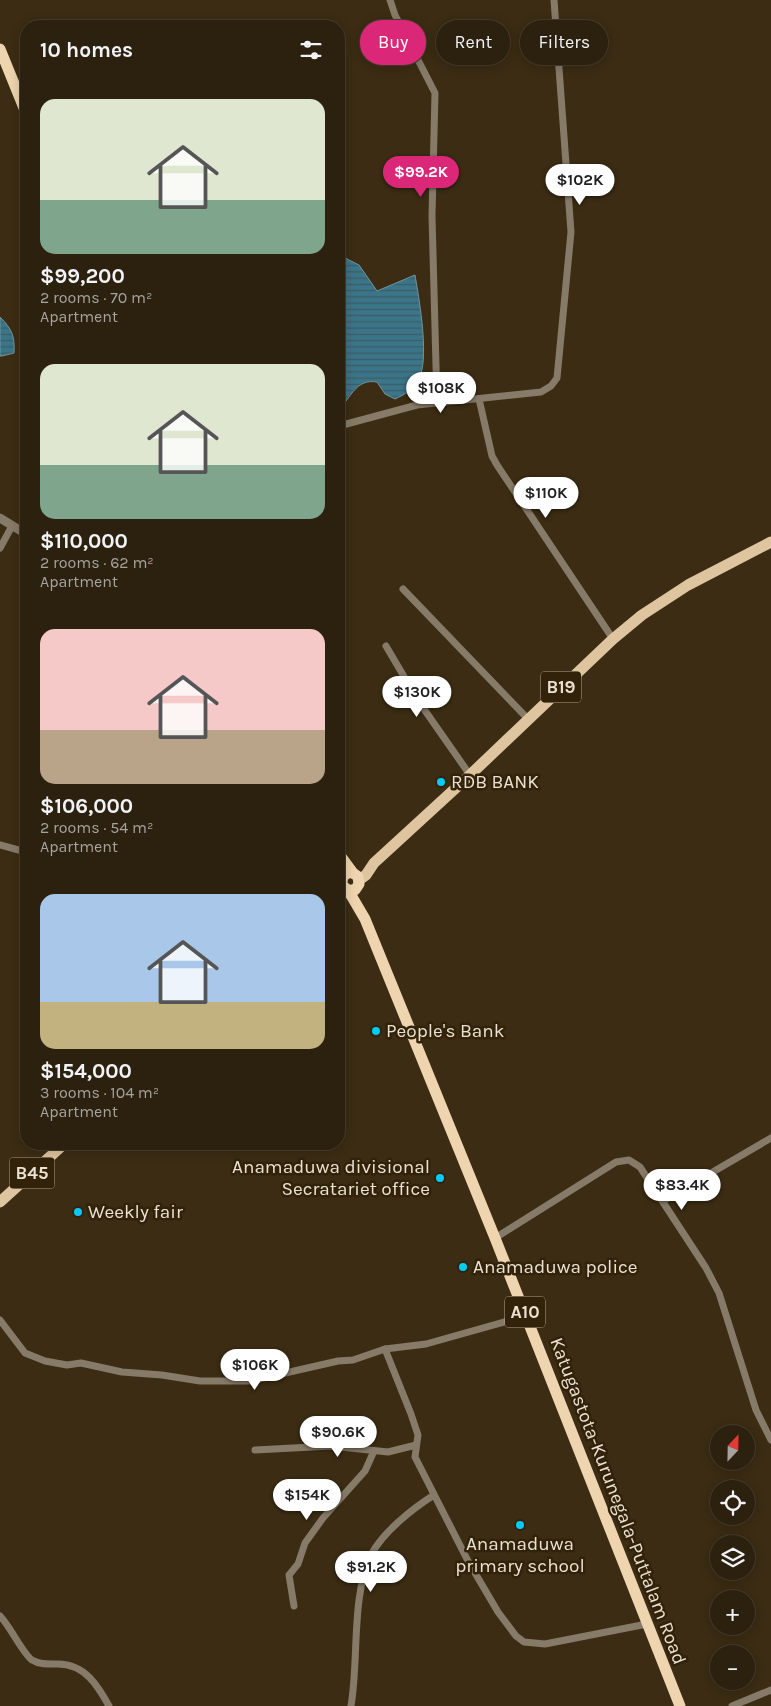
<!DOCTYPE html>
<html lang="en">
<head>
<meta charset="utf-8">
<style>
	:root { --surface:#2c210e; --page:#342917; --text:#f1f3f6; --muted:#a6a39e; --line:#483e2e; --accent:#db2777 }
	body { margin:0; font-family:Karla,sans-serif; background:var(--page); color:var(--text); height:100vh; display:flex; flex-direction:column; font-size:19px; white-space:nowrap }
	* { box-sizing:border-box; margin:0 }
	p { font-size:16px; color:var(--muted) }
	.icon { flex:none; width:28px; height:28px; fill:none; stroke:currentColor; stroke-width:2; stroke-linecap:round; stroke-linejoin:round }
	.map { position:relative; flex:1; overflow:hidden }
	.sheet { position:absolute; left:20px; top:20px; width:325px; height:1130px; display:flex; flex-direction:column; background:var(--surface); border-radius:20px; box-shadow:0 2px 12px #0003,0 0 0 1px var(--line) }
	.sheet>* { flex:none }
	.hud { position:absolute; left:360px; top:20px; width:335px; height:45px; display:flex; gap:10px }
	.needle { width:32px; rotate:22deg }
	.fabs { position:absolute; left:710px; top:1425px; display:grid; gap:10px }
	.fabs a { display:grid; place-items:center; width:45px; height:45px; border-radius:50%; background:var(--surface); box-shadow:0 2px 12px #0003,0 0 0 1px var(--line); font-size:25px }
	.price { position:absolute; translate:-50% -42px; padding:0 11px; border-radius:18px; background:#fff; color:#222; font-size:16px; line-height:32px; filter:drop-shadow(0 1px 2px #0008) }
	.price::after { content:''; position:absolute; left:50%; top:30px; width:15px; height:11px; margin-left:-8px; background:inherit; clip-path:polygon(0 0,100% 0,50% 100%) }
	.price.selected { background:var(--accent); color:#fff }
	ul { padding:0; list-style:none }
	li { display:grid; align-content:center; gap:10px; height:265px; padding:0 20px }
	li span { display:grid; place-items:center; height:155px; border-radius:15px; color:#555 }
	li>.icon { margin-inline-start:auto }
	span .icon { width:90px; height:90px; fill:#fffc; stroke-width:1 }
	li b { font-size:21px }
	h2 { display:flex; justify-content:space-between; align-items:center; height:60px; padding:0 20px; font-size:21px }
	.pill { padding:0 18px; border-radius:22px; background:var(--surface); box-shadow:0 2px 12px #0003,0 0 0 1px var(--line); font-size:18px; line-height:45px }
	.pill.selected { background:var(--accent); color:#fff }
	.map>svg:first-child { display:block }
	.water { fill:url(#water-rules); stroke:#6f959f }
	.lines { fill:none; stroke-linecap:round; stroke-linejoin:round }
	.minor { stroke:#867a68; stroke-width:7 }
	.tertiary { stroke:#867a68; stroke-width:9 }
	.primary { stroke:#dfc59f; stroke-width:11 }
	.trunk { stroke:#eed4af; stroke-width:11 }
	.poi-dot { fill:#05cbf9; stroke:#312209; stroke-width:2 }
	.labels { text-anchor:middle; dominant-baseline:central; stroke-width:5; stroke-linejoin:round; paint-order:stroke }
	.shield { fill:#312209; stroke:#b3a896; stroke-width:1 }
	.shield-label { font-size:18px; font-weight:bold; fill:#ebe1d2 }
	.poi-label { font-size:19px; fill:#ebe1d2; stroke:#312209; text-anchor:start }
	.street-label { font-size:19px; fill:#ebe1d2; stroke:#312209 }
</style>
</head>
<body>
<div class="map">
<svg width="771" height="1706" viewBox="0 0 771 1706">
	<defs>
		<pattern id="water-rules" width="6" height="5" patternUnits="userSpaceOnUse" patternTransform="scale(1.25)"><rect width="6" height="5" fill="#3a7589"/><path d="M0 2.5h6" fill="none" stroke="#405c64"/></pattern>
	</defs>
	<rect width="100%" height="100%" fill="#3b2c13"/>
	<g class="water">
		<path d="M339,255l20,10 18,26 38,-16c4,24 16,88 2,108 -5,8 -14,12 -22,16l-10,-5 -8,-12c-19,-3 -24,11 -35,24l-3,1z"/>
		<path d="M0,317c12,12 15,19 14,36l-12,3h-2z"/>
	</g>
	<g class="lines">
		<g class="minor">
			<path d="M390,0l5,15 40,78 -3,123 5,187"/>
			<path d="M479,399l13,57 5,9 116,174"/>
			<path d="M339,426l78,-21 124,-13 10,-6 6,-8 14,-146 -17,-232"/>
			<path d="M0,548l12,-22"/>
			<path d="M403,589l125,130"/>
			<path d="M386,646l33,56 51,73"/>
			<path d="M0,845l26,7"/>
			<path d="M663,1201l108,-63"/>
			<path d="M495,1238l121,-76 13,-2 11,7 66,101 13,25 37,117 15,30"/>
			<path d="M0,1320l25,33 20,8 22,4 14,-2 41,9 40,3 38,6h50l88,-20 15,-1 32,-11 41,-5 100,-28"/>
			<path d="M385,1349l26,65 7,21 -3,22 53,104 30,51 18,24 8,6 21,2 102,-20"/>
			<path d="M255,1450l76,-4 57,6 28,-7"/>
			<path d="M294,1606l-5,-31 9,-11 7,-21 18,-25 42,-47 9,-20"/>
			<path d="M0,1616c10,10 23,38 32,44 8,5 18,4 26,4 27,0 40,22 51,42"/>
			<path d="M351,1706c8,-46 0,-109 20,-151 12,-23 41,-46 63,-60"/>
			<path d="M732,1706l39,-16"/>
		</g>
		<path class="tertiary" d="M0,518l26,16"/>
		<g class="primary">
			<path d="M359,880l7,-5 8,-12 96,-88 143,-136 29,-24 46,-30 83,-43"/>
			<path d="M339,897l9,-7"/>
			<path d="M0,1202l64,-58"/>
		</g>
		<g class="trunk">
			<path d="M0,49l26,64"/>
			<path d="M339,854l14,19"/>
			<path d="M348,890h7l4,-6 -1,-7c-8,-9 -19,-2 -15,9l5,4 17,29 130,319 185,468"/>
		</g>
	</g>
	<g class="poi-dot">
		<circle cx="441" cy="782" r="5"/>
		<circle cx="376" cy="1031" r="5"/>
		<circle cx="440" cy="1178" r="5"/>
		<circle cx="78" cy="1212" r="5"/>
		<circle cx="463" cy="1267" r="5"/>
		<circle cx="520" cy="1525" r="5"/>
	</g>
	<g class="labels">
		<g class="shield">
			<rect x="541" y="671.5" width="40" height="31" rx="4"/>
			<rect x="9.5" y="1157.5" width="45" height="31" rx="4"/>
			<rect x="505" y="1296.5" width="40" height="31" rx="4"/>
		</g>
		<g class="shield-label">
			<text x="561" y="687">B19</text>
			<text x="32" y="1173">B45</text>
			<text x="525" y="1312">A10</text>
		</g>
		<g class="poi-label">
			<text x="451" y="782">RDB BANK</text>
			<text x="386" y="1031">People's Bank</text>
			<text x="430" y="1167" text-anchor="end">Anamaduwa divisional<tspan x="430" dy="22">Secratariet office</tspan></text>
			<text x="88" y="1212">Weekly fair</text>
			<text x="473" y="1267">Anamaduwa police</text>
			<text x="520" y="1544" text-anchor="middle">Anamaduwa<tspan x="520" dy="22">primary school</tspan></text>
		</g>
		<g class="street-label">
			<text transform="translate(618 1501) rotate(69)">Katugastota-Kurunegala-Puttalam Road</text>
		</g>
	</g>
</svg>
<div class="fabs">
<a><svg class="needle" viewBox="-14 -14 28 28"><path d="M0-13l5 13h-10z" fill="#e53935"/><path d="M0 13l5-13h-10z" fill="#a6a39e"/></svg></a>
<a><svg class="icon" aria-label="locate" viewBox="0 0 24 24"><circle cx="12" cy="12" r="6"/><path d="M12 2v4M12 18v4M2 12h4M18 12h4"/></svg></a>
<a><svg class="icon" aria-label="layers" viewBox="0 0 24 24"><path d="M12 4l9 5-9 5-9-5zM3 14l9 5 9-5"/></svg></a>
<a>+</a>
<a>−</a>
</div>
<b class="price selected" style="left:421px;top:198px">$99.2K</b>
<b class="price" style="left:580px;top:206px">$102K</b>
<b class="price" style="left:441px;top:414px">$108K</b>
<b class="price" style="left:546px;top:519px">$110K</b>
<b class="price" style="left:417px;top:718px">$130K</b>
<b class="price" style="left:682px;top:1211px">$83.4K</b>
<b class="price" style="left:255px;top:1391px">$106K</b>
<b class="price" style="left:338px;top:1458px">$90.6K</b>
<b class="price" style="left:307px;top:1521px">$154K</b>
<b class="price" style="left:371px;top:1593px">$91.2K</b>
<div class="hud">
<a class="pill selected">Buy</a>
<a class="pill">Rent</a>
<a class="pill">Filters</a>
</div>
<section class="sheet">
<h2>10 homes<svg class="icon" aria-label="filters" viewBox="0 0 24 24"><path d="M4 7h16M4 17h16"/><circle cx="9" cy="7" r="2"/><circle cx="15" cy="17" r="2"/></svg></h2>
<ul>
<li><span style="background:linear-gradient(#dfe7d0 65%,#7fa58c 0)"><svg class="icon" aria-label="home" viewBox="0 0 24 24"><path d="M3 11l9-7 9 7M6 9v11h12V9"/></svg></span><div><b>$99,200</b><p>2 rooms · 70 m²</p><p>Apartment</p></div></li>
<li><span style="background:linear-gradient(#dfe7d0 65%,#7fa58c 0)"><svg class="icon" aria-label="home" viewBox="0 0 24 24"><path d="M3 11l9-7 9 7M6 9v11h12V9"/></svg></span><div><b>$110,000</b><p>2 rooms · 62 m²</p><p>Apartment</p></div></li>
<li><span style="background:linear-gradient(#f6c9c9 65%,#b9a48a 0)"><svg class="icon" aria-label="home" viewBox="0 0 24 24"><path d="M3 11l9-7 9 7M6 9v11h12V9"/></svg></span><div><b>$106,000</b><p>2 rooms · 54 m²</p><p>Apartment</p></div></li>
<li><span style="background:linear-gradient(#a9c7e8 70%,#c2b280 0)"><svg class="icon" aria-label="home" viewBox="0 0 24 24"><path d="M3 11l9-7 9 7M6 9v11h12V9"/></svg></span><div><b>$154,000</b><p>3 rooms · 104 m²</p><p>Apartment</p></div></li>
</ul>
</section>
</div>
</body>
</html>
